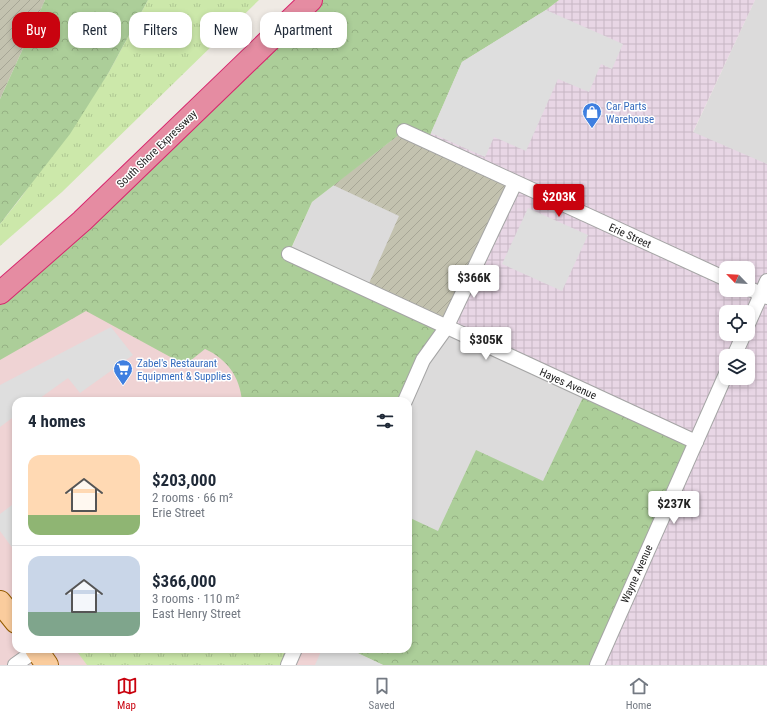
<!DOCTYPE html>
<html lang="en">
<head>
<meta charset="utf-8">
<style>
	:root { --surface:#fff; --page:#f6f6f7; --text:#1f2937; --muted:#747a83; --line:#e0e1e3; --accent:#c9030f }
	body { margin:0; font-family:"Roboto Condensed",sans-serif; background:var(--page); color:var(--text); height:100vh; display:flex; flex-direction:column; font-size:15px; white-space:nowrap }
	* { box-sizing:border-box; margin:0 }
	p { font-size:13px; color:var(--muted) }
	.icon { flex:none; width:22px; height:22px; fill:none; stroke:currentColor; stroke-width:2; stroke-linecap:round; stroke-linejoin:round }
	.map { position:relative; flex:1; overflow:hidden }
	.sheet { position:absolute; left:12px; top:397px; width:400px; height:256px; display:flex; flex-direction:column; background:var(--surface); border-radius:12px; box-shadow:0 2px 6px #0003 }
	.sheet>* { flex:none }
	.guide { position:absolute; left:12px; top:12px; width:400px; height:36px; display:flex; gap:8px }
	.needle { width:26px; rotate:295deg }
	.fabs { position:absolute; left:719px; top:261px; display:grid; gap:8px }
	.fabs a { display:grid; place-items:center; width:36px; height:36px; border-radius:8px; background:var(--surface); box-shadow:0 2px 6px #0003; font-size:20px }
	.price { position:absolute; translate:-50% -34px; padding:0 9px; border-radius:4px; background:#fff; color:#222; font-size:13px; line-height:26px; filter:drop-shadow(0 1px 2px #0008) }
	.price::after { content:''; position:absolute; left:50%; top:24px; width:12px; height:9px; margin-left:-6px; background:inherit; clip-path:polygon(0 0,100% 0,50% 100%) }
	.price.active { background:var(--accent); color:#fff }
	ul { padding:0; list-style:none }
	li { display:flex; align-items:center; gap:12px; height:100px; padding:0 16px }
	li+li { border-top:1px solid var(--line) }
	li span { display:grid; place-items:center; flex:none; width:112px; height:80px; border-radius:12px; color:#555 }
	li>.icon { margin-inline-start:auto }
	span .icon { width:48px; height:48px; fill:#fffc; stroke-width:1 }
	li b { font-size:17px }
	h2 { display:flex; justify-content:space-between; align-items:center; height:48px; padding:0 16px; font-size:17px }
	.tag { padding:0 14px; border-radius:12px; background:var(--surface); box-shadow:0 2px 6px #0003; font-size:14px; line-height:36px }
	.tag.active { background:var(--accent); color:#fff }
	.tabs { display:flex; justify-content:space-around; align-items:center; height:56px; border-top:1px solid var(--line); background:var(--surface); font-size:11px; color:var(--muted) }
	.tabs a { display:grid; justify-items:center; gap:2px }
	.tabs .active { color:var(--accent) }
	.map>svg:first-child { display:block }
	.residential { fill:#dcdbdb; fill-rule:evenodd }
	.commercial { fill:#efd3d4 }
	.industrial { fill:url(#industrial-grid); fill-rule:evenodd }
	.construction { fill:url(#construction-furrows) }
	.grass { fill:url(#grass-tufts) }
	.forest { fill:url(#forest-crowns) }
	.parking { fill:#dedede }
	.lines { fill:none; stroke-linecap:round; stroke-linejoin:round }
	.street-casing { stroke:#a5a5a5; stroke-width:16 }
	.primary-casing { stroke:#955c02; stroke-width:24 }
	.highway-casing { stroke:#d7266d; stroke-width:24 }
	.street { stroke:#fff; stroke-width:14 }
	.primary { stroke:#facc9d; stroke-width:22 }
	.highway { stroke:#e58ca2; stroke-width:22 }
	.labels { text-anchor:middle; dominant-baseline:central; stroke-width:3; stroke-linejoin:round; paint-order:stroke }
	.shop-label { font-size:11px; fill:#366cbe; stroke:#fff; text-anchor:start }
	.street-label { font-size:11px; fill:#1e1e1e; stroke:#fff }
</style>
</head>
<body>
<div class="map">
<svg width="767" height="665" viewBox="0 0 767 665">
	<defs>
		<pattern id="industrial-grid" width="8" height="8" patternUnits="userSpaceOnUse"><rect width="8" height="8" fill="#e8d6e5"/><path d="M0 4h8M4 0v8" fill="none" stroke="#c7b7c4"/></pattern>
		<pattern id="construction-furrows" width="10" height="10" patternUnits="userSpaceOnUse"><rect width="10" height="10" fill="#c3c2af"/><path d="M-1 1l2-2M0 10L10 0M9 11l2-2" fill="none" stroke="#a7a696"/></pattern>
		<pattern id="grass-tufts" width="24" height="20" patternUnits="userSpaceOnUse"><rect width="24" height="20" fill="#cce8aa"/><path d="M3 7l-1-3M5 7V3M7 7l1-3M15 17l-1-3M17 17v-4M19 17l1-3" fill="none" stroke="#afc792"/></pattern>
		<pattern id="forest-crowns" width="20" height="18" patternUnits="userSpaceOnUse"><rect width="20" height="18" fill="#acce99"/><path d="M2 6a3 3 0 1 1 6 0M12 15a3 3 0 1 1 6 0" fill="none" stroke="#94b083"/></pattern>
	</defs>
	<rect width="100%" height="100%" fill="#efeae4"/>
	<path class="residential" d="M755,0h12v297l-19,15h-22v44l-129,309h-214l-34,-16h59v-248l-119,-147 23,-52 92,-71 238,111zM726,268h22v22h-22z"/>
	<path class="commercial" d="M114,296l189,105h-287v248h333l34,16h-383v-312z"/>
	<path class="industrial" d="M559,0h196l-62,132 74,32v501h-170l99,-223 -250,-114 -19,-186 35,-80 84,-52zM726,268h22v22h-22zM726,312h22v22h-22zM726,356h22v22h-22z"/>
	<g class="construction">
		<path d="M0,0h45l-45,99z"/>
		<path d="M404,131l111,52 -69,145 -80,-38 33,-74 -66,-31z"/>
	</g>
	<g class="grass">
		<path d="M148,0h111l-197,192 -62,54v-22l20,-25 89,-127z"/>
		<path d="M75,649h220l-7,16h-201z"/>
	</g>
	<g class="forest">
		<path d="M45,0h103l-39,72 -39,62 -70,90v-125z"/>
		<path d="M311,0h248l-13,10 -84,52 -35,80 -23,-11 -92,71 -23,51 157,75 -41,73h-163c-2,-24 -15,-42 -37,-52l-20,16 -99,-54 -86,49v-67z"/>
		<path d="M586,391l110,51 -99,223h-214l-34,-16h59v-132l30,14 38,-81 67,31z"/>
	</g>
	<g class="parking">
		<path d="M546,10l77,34 -11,25 -11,-5 -12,28 -31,-13 -32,72 -32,-14 -9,20 -54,-24 31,-71z"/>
		<path d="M528,208l60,27 -26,56 -60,-27z"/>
		<path d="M111,327l22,28 -53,38 -12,-15 -32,23h-20v14l-16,12v-42z"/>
		<path d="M16,502v51l-16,-22v-17z"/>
		<path d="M322,649h27l34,16h-68z"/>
	</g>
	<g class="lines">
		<g class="street-casing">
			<g id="street">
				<path d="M404,131l322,148"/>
				<path d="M289,254l407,188"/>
				<path d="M748,288l19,9"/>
				<path d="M748,324l19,-43"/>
				<path d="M734,356l10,-22"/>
				<path d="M405,401l18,-41 23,-32 69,-145"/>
				<path d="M15,665l21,-15"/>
				<path d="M288,665l7,-16"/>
				<path d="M597,665l129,-291"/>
			</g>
		</g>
		<g class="primary-casing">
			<g id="primary">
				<path d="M0,602l16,20"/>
				<path d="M36,649l11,16"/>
			</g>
		</g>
		<g class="highway-casing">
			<path id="highway" d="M0,293l82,-72 229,-221"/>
		</g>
		<use href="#street" class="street"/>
		<use href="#primary" class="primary"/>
		<use href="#highway" class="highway"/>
	</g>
	<defs>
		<g id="shop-pin" transform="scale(1)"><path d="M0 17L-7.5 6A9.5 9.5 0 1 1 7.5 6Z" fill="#3f7fe0" stroke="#fff"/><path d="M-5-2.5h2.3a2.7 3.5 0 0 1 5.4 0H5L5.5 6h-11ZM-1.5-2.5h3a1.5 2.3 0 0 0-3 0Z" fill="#fff"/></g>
		<g id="supermarket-pin" transform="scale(1)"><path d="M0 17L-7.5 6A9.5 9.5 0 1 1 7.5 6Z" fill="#3f7fe0" stroke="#fff"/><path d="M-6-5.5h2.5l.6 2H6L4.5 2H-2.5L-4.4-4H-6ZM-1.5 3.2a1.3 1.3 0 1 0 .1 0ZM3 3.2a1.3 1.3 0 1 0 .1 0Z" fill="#fff"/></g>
	</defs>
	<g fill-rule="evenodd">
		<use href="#shop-pin" x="592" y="112"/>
		<use href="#supermarket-pin" x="123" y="369"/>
	</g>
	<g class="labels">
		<g class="shop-label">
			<text x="606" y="106">Car Parts<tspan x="606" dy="13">Warehouse</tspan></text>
			<text x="137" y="363">Zabel's Restaurant<tspan x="137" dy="13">Equipment &amp; Supplies</tspan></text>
		</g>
		<g class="street-label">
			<text transform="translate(157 149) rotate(-44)">South Shore Expressway</text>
			<text transform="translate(630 236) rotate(24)">Erie Street</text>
			<text transform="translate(568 384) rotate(24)">Hayes Avenue</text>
			<text transform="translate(637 574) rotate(-66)">Wayne Avenue</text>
		</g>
	</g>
</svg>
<div class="fabs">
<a><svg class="needle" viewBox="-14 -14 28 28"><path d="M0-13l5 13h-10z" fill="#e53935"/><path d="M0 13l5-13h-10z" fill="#747a83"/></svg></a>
<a><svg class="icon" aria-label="locate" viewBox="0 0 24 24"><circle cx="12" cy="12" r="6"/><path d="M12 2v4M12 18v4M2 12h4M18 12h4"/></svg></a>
<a><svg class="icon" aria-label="layers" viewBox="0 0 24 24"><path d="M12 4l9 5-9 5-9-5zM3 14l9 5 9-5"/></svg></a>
</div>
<b class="price active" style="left:559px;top:218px">$203K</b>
<b class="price" style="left:474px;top:299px">$366K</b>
<b class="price" style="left:486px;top:361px">$305K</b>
<b class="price" style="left:674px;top:525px">$237K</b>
<div class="guide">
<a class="tag active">Buy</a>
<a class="tag">Rent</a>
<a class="tag">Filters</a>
<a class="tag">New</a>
<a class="tag">Apartment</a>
</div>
<section class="sheet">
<h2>4 homes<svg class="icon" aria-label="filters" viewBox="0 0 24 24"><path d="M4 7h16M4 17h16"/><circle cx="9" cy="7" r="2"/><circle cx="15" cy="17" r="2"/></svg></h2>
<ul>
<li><span style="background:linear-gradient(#ffd9b3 75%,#8fb573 0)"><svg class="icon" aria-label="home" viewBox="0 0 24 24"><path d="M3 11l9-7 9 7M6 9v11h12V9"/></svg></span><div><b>$203,000</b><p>2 rooms · 66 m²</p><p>Erie Street</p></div></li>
<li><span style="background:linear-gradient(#c9d6e8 70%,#7fa58c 0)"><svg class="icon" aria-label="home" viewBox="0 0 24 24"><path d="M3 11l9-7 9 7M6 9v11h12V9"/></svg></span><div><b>$366,000</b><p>3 rooms · 110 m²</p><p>East Henry Street</p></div></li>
</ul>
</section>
</div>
<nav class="tabs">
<a class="active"><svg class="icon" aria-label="map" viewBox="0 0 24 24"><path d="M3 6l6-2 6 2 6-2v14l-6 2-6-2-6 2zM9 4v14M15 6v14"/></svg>Map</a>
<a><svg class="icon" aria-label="saved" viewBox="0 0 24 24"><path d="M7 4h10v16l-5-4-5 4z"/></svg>Saved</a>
<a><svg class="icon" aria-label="home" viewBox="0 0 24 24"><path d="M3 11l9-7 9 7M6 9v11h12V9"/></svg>Home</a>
</nav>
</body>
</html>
